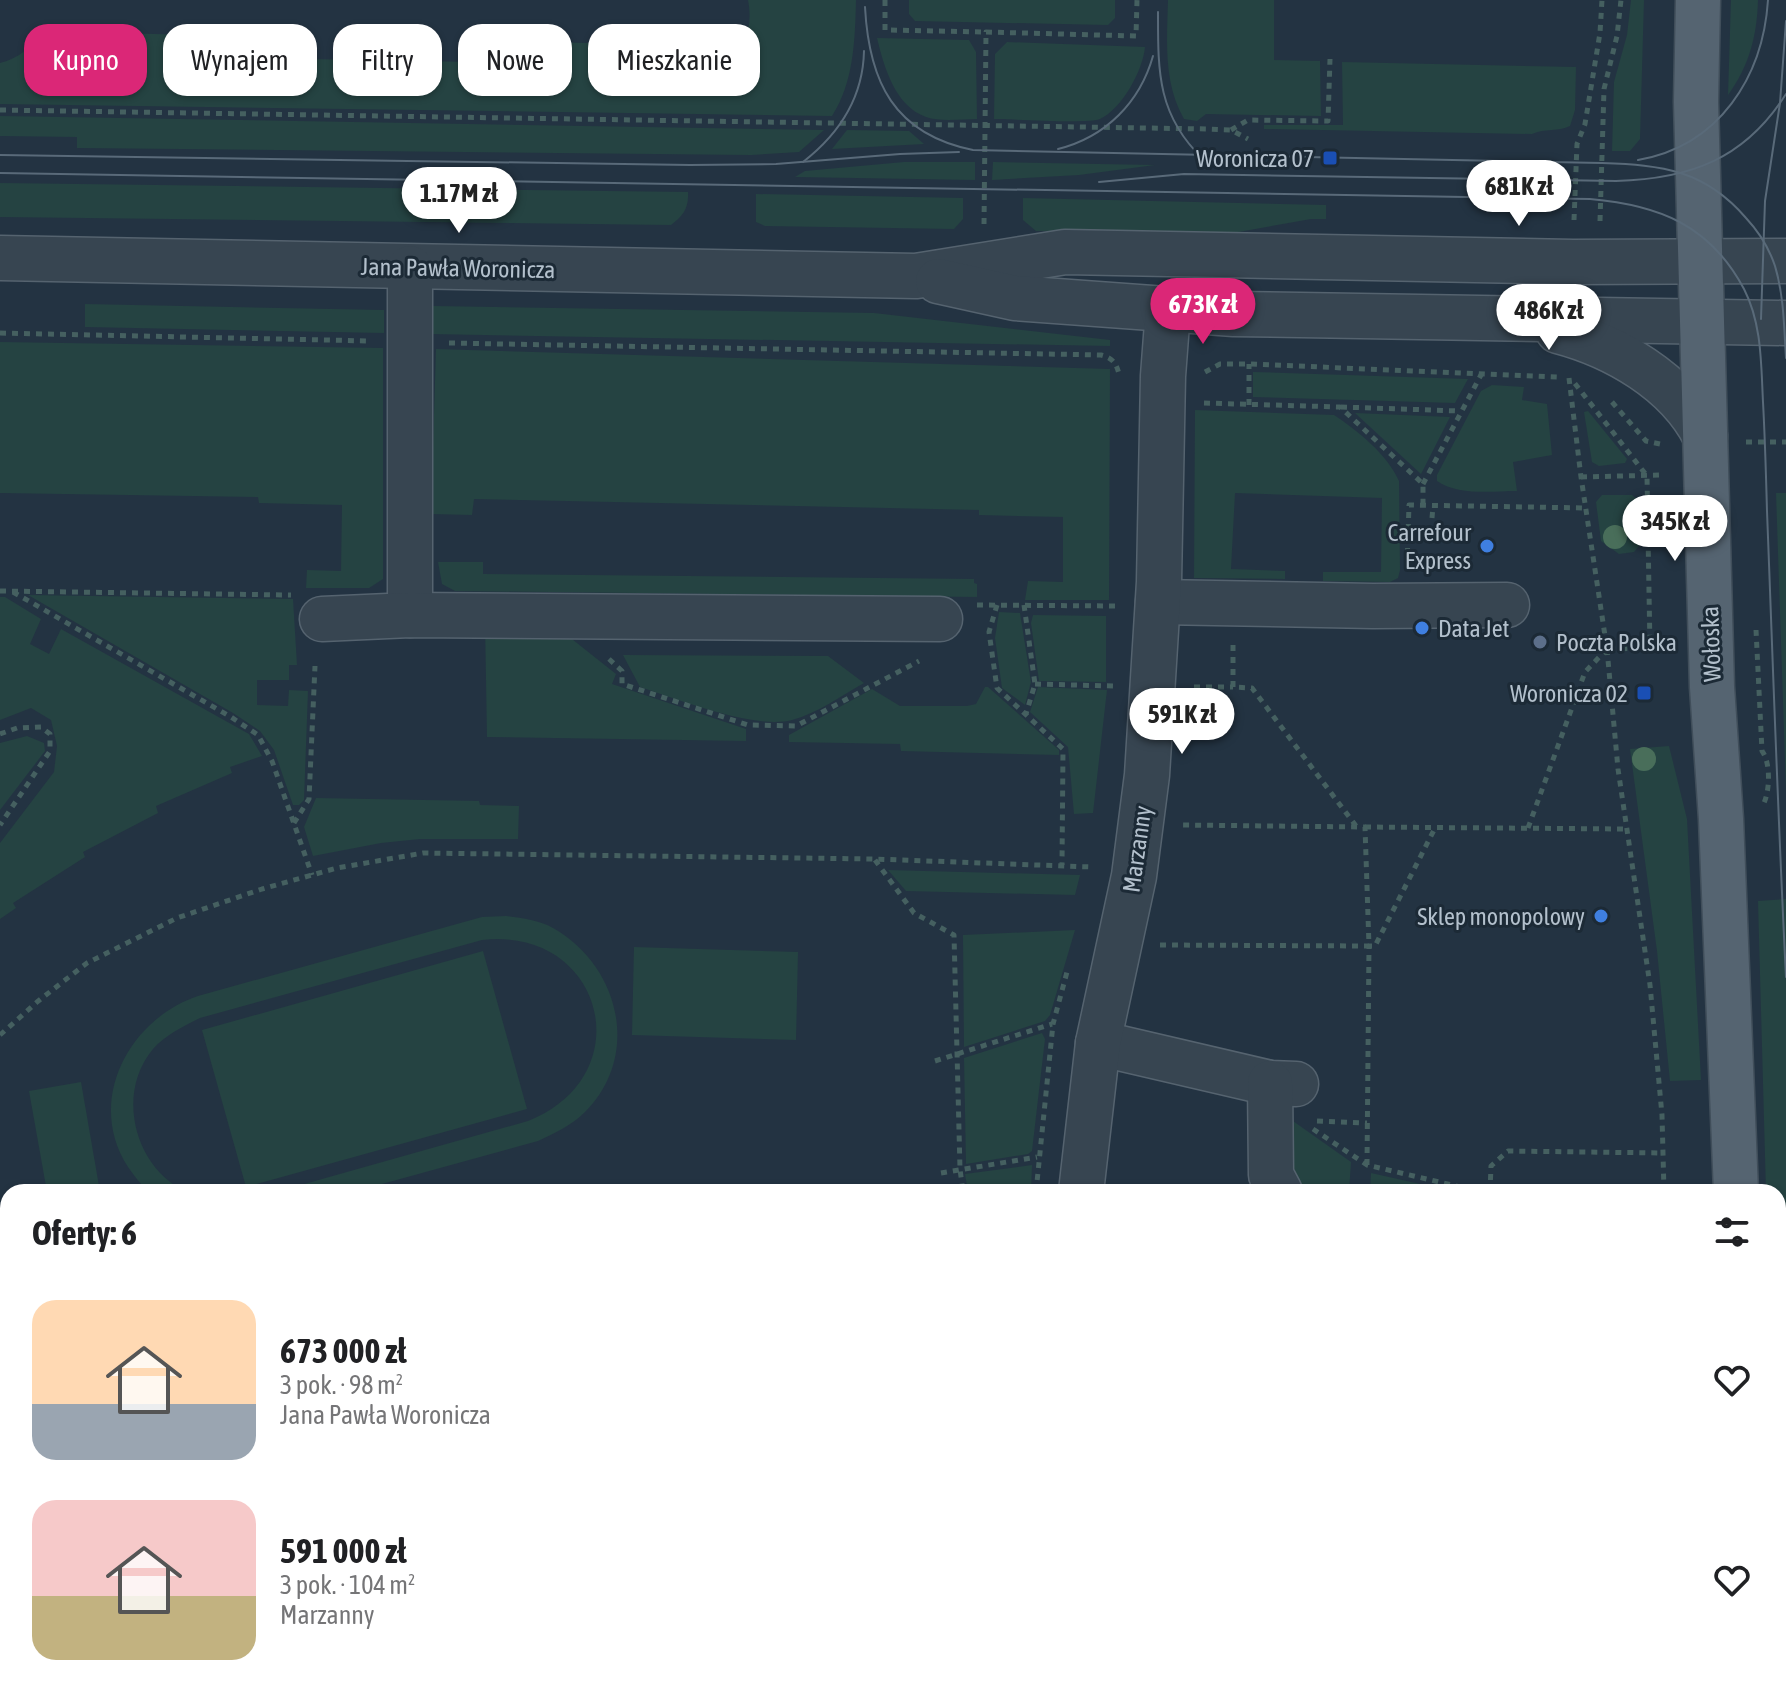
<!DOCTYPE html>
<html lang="pl">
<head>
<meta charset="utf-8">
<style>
	:root { --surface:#fff; --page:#f6f6f6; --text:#202124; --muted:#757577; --accent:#db2777 }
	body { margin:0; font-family:"Asap Condensed",sans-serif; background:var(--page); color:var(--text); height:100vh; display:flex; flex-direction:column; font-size:30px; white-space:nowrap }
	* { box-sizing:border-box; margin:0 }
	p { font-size:26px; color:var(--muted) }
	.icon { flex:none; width:44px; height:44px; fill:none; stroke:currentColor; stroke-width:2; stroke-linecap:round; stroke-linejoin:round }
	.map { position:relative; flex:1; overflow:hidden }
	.sheet { position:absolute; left:0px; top:1184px; width:1786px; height:512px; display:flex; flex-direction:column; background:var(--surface); border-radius:24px 24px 0 0; box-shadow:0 2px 6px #0004 }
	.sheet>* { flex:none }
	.guide { position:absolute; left:24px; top:24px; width:800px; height:72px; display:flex; gap:16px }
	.price { position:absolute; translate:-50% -68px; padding:0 18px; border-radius:28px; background:#fff; color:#222; font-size:26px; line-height:52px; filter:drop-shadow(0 2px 4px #0008) }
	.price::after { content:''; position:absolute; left:50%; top:48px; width:24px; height:18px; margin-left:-12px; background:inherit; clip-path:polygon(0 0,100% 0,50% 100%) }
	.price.selected { background:var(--accent); color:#fff }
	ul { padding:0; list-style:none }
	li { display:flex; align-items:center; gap:24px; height:200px; padding:0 32px }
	li span { display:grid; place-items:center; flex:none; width:224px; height:160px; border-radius:24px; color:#555 }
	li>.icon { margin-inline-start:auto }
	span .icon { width:96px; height:96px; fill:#fffc; stroke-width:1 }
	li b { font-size:34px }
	h2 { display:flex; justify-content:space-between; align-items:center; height:96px; padding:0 32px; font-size:34px }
	.pill { padding:0 28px; border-radius:24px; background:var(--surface); box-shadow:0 2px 6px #0004; font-size:28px; line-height:72px }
	.pill.selected { background:var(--accent); color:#fff }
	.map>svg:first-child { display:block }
	.green { fill:#254342 }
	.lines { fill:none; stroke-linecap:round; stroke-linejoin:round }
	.minor-casing { stroke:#55636f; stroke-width:47 }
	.major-casing { stroke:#404e5a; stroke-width:47 }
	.path { stroke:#456060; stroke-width:5; stroke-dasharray:6 6; stroke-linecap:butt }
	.minor { stroke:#374551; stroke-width:44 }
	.major { stroke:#556471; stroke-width:44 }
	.tram { stroke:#596a79; stroke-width:2 }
	.tree { fill:#496e5a }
	.transit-dot { fill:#1a4fb4; stroke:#1c2a36; stroke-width:3 }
	.shop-dot { fill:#3f7fe0; stroke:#1c2a36; stroke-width:3 }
	.service-dot { fill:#5c6f8a; stroke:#1c2a36; stroke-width:3 }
	.labels { text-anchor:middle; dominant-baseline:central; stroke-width:6; stroke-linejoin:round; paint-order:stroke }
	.poi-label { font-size:24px; fill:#b3c0cc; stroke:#1c2a36; text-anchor:end }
	.street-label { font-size:24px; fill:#b3c0cc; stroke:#1c2a36 }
</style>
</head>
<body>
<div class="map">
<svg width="1786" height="1696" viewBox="0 0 1786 1696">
	<rect width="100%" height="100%" fill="#233342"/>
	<g class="green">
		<path d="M748,0h108c-1,40 -2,82 -24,116l-832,-12v-41c19,-5 31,-15 41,-32l152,4 1,22 282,5 1,-22 143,4v-3l13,1c34,67 130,33 115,-42z"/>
		<path d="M909,0h206v18l-7,7 -193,-4 -6,-7z"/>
		<path d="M1168,0h106v60l46,1 1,55 -115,-2 -9,7 -13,-2c-21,-37 -17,-78 -16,-119z"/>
		<path d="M1631,0h13l-4,139 -10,12h-18l2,-69 13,-47z"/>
		<path d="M1731,0h27c-1,36 -9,66 -30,95z"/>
		<path d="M877,38l92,2 7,12 1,67c-15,0 -37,3 -51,-2 -31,-11 -42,-50 -49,-79z"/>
		<path d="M1007,42l138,5c-2,23 -23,62 -45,72 -10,5 -89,0 -106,0l1,-65z"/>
		<path d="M1342,62l234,5 -1,43 -5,16c-12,6 -25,2 -38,8l-268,-5v-4h79z"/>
		<path d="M0,116l824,14 -25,22 -48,3 -674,-7v-11l-77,-1z"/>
		<path d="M847,130l62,1 15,13 -92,5z"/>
		<path d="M904,162h71v18l-180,-3 10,-6z"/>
		<path d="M993,162l162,3 -76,10 -87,5z"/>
		<path d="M0,183l688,9c1,16 -5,24 -17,33l-671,-8z"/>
		<path d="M756,194l207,4v21l-9,10 -189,-3 -9,-4z"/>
		<path d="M1023,198l303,7v14h-15l-78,14 -197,-2 -13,-11z"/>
		<path d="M85,304l299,6v23l-299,-6z"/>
		<path d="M433,306l441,7 236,27v6l-680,-12v-24z"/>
		<path d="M0,342l383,6v231l-14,9h-63l1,-18 34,1 1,-66 -83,-2 -1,-6 -258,-4z"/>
		<path d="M436,349l674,20 -1,231h-84l3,-19 35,1v-65l-84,-2v-5l-505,-11 -2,16 -41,-1z"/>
		<path d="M1253,372l215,7 -13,24 -202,-6z"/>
		<path d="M1492,385l32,2 -2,13 25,4 5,51 -39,7 4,29c-24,0 -59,5 -80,-10v-6l44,-84z"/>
		<path d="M1195,410l139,5c24,16 53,39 65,66l1,89 -2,8 -8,4 -67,-1v-9h58l1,-74 -147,-5 -4,76 54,2v8l-91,-1z"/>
		<path d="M1588,411l39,48 -2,4 -26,3 -7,-4 -8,-50z"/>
		<path d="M1355,413l95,4 -29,57z"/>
		<path d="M1776,493h10v299z"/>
		<path d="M1602,495h30l6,5 1,46 -5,6 -15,2 -18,-13 -5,-39z"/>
		<path d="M438,562h45v12l491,5v4l3,1v13l-522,-6 -13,-7z"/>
		<path d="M28,595l265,4 4,66h-8v15h-32v25l31,1 1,-16 19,1 -4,109 -5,5h-6l-19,-55 -14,-19 -27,-18z"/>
		<path d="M0,597h5l36,22 -11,25 19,10 12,-25 188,105 13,22 -32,11 2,6 -76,33 2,7 -75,39 2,5 -72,46 3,5 -16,11v-76l54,-71 3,-26 -6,-26 -20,-12 -31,12z"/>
		<path d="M999,612l21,1 11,69 -6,23 -23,-17 -7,-50z"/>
		<path d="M1033,615l73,1v66l-67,-1 -8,-58z"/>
		<path d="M485,622l68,2 63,50 -4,10 134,45v12l-259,-4z"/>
		<path d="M623,655l205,1 36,27c-23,13 -46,30 -72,37 -38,10 -114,-21 -152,-33z"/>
		<path d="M985,687h3l71,63v5l-158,-4 -1,-7 -111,-2v-7l83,-46 28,17h67l9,-2z"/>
		<path d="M1038,687l69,3 -14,123 -19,1 -6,-67 -38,-35z"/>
		<path d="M27,736l17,7 1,8 -45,59v-67z"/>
		<path d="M1669,746l18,73 14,261 -31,1 -13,-130 -27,-202z"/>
		<path d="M316,798l163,3 1,4 39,1 -1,33h-98l-39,4 -68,13 -9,-29z"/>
		<path d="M888,870l192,5 -5,20 -169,-4z"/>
		<path d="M1786,899v797h-12v-8h4v-496h-12l-8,-291z"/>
		<path d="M506,916c15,2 33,4 47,12 66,37 89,127 32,184 -13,13 -30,21 -47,29l-185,51h-77l252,-71c115,-46 75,-195 -46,-181l-282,78c-16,8 -35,17 -47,31 -38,45 -18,120 34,143h-39c-7,-8 -14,-16 -20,-25 -43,-66 1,-148 70,-171l284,-79z"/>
		<path d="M1075,930l-25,85 -5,6 -81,26 -1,-112z"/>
		<path d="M634,947l164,5 -2,88 -164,-5z"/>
		<path d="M483,951l44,158 -281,78 -44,-157z"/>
		<path d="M1042,1033l3,6 -13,112 -4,3 -62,10 -2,-106z"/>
		<path d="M81,1082l18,104 -52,6 -18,-101z"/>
		<path d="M1283,1114l68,48 -2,30h-61z"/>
		<path d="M1032,1165l-1,27h-63l-3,-18z"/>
		<path d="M1371,1173l85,19h-86z"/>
		<path d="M0,1411l8,10v112l-8,-10z"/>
		<path d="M134,1688h84l6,8h-84z"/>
		<path d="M334,1688h92l-16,8h-71z"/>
	</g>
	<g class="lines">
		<g class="minor-casing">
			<g id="minor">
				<path d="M0,258l916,18 149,-24 508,10 213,-1"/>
				<path d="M410,268v347"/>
				<path d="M938,281l77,17 219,16 552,9"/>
				<path d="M1558,331c57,15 119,50 147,105"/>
				<path d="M1158,602l215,4 134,-1"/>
				<path d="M322,619l88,-4 530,4"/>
				<path d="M1098,1043l172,40 26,1"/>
				<path d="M1270,1083l1,92 9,17"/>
				<path d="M1081,1192l17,-149 36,-167 13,-101 12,-193 4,-206 5,-66"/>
				<path d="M0,1320l8,10"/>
				<path d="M285,1688l6,8"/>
				<path d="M1101,1688v8"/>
			</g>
		</g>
		<g class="major-casing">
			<g id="major">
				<path d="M1698,0l-2,102 16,585 9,132 15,373"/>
				<path d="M1741,1696v-8"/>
			</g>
		</g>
		<g class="path">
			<path d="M885,0v30l101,2"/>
			<path d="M0,110l1208,19 23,1 17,9"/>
			<path d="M1231,130l17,-10 80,1 2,-62"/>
			<path d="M1574,220l3,-76 8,-20 15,-91 2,-33"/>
			<path d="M1600,221l4,-132 13,-53 4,-36"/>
			<path d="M984,224l2,-192 150,4 1,-36"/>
			<path d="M0,333l371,8"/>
			<path d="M449,343l652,12c12,3 15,8 18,19"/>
			<path d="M1205,372l15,-8h29l308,13"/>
			<path d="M1569,378l12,99 26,172 43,-1 -3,-172 -74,-95"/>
			<path d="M1612,402l34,39 14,3"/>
			<path d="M1204,403l136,4 83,77v22"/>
			<path d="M1249,405v-41"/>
			<path d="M1341,407l119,4"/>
			<path d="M1746,442h40"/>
			<path d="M1581,477l79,-2"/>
			<path d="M1423,484l59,-111"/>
			<path d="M1432,518l1,-12"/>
			<path d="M1407,566l2,-61 178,3"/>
			<path d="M0,591l291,4"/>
			<path d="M13,592l218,125 27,18 14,26 40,114"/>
			<path d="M977,605l140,1"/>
			<path d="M997,605l-8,27 8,56 66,61 -1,116"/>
			<path d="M1024,605l11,79 -9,30"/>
			<path d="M1756,630l6,121c9,12 8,41 1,54"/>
			<path d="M1233,645v42l19,1 104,138"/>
			<path d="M1607,649l11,120 32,216 12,130 2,77"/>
			<path d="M609,659l13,12v13l126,41 48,1 123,-65"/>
			<path d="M1035,684l78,2"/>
			<path d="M1194,687h39"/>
			<path d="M0,734l17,-6 24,-1 9,7v17l-50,74"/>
			<path d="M294,823l15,-24 6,-133"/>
			<path d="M1365,827l262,2"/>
			<path d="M1528,828l57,-156 21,-22"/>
			<path d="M875,860l39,53 40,22 6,234 3,23"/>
			<path d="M1160,945l209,1 -4,-119 -185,-2"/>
			<path d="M0,1035l37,-33 50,-39 90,-45 85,-29 75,-21 86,-15 451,6 218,8"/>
			<path d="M935,1061l117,-37"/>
			<path d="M1317,1121l50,2"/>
			<path d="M1313,1129l54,36 115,27"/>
			<path d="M1367,1165l2,-219h6l60,-118"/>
			<path d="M941,1173l96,-16"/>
			<path d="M1036,1192l17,-168 14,-52"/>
			<path d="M1490,1192l1,-26 17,-15 155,2"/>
			<path d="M0,1398l8,11"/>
			<path d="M0,1658l8,10"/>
			<path d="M24,1688l7,8"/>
			<path d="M491,1688l5,8"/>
			<path d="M1008,1688l7,8"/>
			<path d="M424,1696l16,-8"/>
			<path d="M860,1696l21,-8"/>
			<path d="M1350,1696l1,-8"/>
			<path d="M1382,1696l5,-8"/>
			<path d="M1656,1696l1,-8"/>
		</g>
		<use href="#minor" class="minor"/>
		<use href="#major" class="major"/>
		<g class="tram">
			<path d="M865,7c4,75 29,127 108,143l629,13c60,2 103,7 144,55 13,14 23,30 29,48 9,30 9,61 11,92"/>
			<path d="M1158,12c0,59 -1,103 45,147"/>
			<path d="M1058,149c48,-12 82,-47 95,-93"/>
			<path d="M0,155l690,10 86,-1 124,-10 59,-2"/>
			<path d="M1638,160c81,-14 125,-83 130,-160"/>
			<path d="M803,162c36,-28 60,-64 61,-111"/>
			<path d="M0,173l1590,26c69,6 120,26 154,90 18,35 17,75 19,113 2,36 3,72 4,109 6,155 11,310 19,466"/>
			<path d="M1099,182l85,-8 432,7c74,-2 129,-22 170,-87"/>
			<path d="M1761,319l4,-118 15,-98 6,-82"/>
		</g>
	</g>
	<g class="tree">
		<circle cx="1615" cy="537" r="12"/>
		<circle cx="1644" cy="759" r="12"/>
	</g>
	<g class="transit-dot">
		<rect x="1322" y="150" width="16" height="16" rx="4"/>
		<rect x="1636" y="685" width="16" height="16" rx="4"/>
	</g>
	<g class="shop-dot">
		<circle cx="1487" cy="546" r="8"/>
		<circle cx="1422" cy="628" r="8"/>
		<circle cx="1601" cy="916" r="8"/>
	</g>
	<circle class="service-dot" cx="1540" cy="642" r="8"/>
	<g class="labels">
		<g class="poi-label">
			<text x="1314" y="158">Woronicza 07</text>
			<text x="1471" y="532">Carrefour<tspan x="1471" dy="28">Express</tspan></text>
			<text x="1438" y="628" text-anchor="start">Data Jet</text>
			<text x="1556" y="642" text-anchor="start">Poczta Polska</text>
			<text x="1628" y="693">Woronicza 02</text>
			<text x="1585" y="916">Sklep monopolowy</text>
		</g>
		<g class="street-label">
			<text transform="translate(458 268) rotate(1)">Jana Pawła Woronicza</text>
			<text transform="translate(1711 644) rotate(-92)">Wołoska</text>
			<text transform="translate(1137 849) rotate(-82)">Marzanny</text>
		</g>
	</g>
</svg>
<b class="price" style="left:1519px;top:228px">681K zł</b>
<b class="price" style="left:459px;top:235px">1.17M zł</b>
<b class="price selected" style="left:1203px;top:346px">673K zł</b>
<b class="price" style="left:1549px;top:352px">486K zł</b>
<b class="price" style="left:1675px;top:563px">345K zł</b>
<b class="price" style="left:1182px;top:756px">591K zł</b>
<div class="guide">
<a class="pill selected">Kupno</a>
<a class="pill">Wynajem</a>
<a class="pill">Filtry</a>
<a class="pill">Nowe</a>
<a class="pill">Mieszkanie</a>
</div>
<section class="sheet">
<h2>Oferty: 6<svg class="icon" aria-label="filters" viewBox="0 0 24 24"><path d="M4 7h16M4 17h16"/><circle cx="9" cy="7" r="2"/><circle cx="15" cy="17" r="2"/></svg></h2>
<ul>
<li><span style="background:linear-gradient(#ffd9b3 65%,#9aa5b1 0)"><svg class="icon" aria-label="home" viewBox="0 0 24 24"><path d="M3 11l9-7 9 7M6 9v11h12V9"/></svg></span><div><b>673 000 zł</b><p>3 pok. · 98 m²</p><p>Jana Pawła Woronicza</p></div><svg class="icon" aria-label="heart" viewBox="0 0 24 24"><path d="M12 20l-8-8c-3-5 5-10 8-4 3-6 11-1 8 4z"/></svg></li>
<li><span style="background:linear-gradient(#f6c9c9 60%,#c2b280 0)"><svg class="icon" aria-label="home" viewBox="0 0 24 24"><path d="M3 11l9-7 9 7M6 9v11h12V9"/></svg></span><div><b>591 000 zł</b><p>3 pok. · 104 m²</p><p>Marzanny</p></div><svg class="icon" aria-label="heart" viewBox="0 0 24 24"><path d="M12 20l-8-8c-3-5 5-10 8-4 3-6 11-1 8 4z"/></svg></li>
</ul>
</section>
</div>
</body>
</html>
